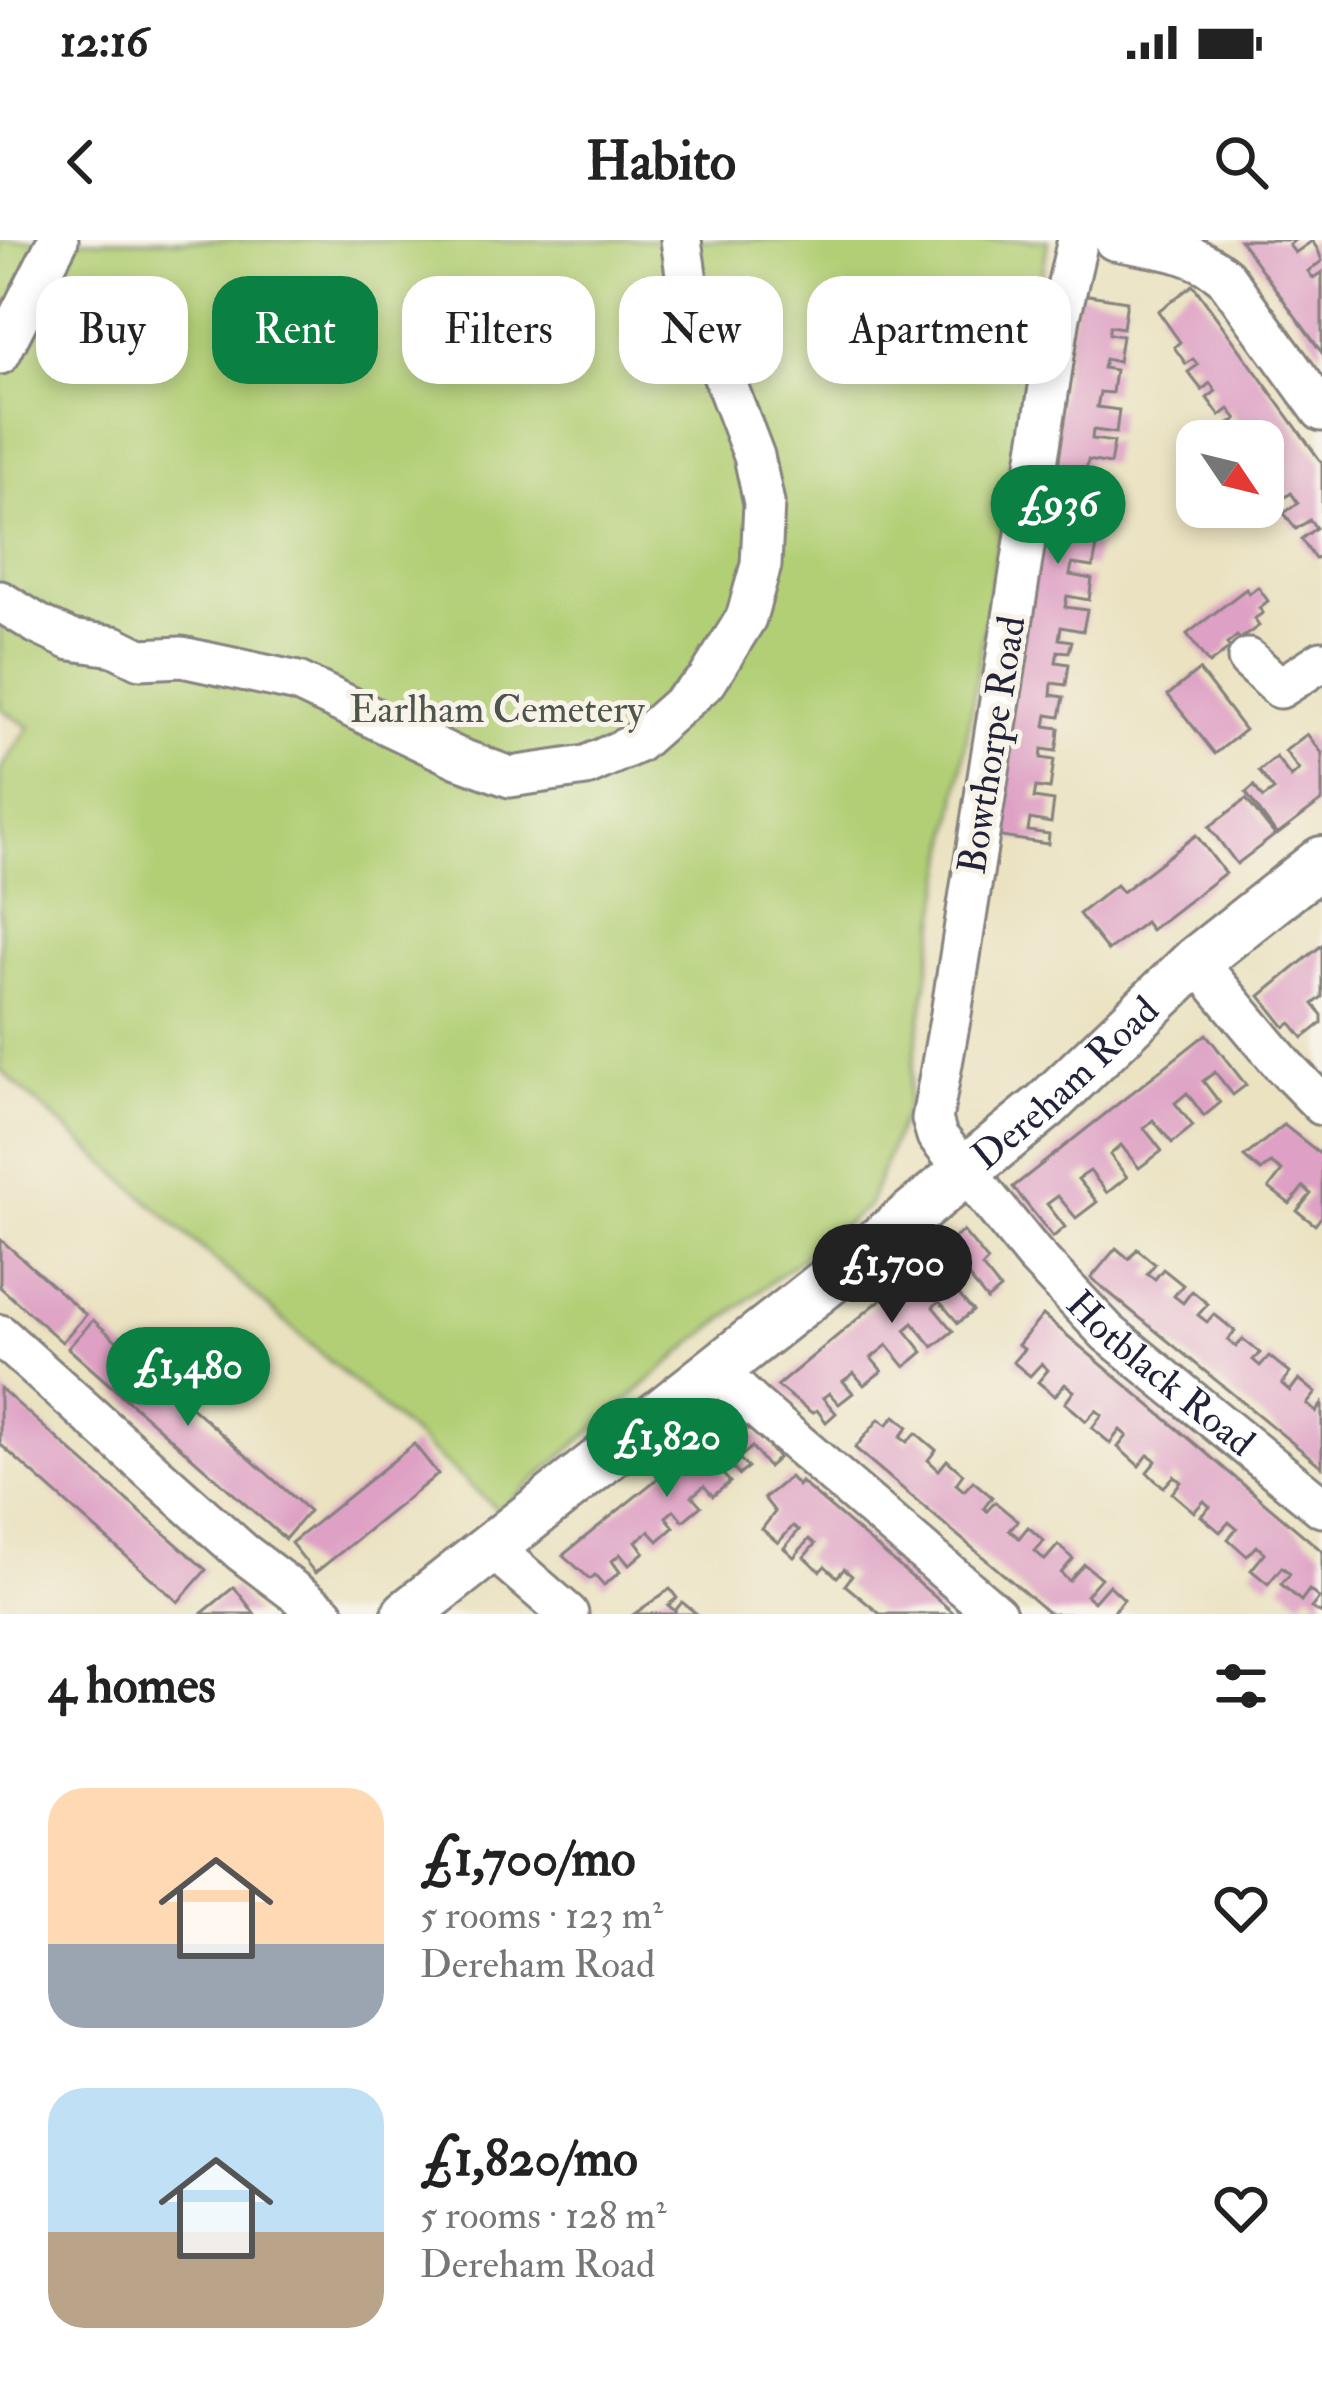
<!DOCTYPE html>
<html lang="en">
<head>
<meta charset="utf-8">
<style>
	:root { --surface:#fff; --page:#f6f6f6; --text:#222; --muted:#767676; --accent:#0b8043 }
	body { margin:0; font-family:"IM FELL Double Pica",serif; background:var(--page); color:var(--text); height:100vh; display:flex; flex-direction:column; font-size:45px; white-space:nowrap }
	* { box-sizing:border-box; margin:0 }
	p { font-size:39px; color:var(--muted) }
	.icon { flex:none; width:66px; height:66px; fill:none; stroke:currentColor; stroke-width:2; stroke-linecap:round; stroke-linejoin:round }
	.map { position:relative; height:1374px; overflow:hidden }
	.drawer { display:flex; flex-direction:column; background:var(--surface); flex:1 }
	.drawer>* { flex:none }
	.top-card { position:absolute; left:36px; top:36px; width:1251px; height:108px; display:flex; gap:24px }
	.needle { width:78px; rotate:125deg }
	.tools { position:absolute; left:1176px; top:180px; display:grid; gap:24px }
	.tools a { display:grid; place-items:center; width:108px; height:108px; border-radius:24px; background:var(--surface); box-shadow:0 6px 18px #0003; font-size:60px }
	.price { position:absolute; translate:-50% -102px; padding:0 27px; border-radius:42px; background:var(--accent); color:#fff; font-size:39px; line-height:78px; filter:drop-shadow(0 3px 6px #0008) }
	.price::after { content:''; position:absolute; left:50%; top:72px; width:36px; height:27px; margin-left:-18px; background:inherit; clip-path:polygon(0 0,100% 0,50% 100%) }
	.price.active { background:#222; color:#fff }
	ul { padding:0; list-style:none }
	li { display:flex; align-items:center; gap:36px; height:300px; padding:0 48px }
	li span { display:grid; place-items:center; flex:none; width:336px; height:240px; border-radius:36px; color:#555 }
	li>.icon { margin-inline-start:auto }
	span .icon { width:144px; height:144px; fill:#fffc; stroke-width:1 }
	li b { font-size:51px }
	h2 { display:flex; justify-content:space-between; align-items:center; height:144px; padding:0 48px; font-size:51px }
	.tag { padding:0 42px; border-radius:36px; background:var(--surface); box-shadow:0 6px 18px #0003; font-size:42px; line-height:108px }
	.tag.active { background:var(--accent); color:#fff }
	.status { display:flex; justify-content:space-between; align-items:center; height:84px; padding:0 60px; background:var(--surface); direction:ltr }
	.status svg { height:33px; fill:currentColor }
	header { display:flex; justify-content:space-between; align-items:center; height:156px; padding:0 48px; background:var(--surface); font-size:54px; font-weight:800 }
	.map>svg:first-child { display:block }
	.green { fill:#b2cf76; stroke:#6a7858; stroke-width:3 }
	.building { fill:#dea0c4 }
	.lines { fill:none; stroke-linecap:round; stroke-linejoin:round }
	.minor-casing { stroke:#86827e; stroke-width:45 }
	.major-casing { stroke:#86827e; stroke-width:54 }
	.minor { stroke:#fff; stroke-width:39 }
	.major { stroke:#fff; stroke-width:48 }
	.labels { text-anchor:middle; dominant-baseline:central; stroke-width:10; stroke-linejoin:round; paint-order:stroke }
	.park-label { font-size:39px; fill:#4d564d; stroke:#f7f3e8 }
	.street-label { font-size:39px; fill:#22223b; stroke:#f7f3e8 }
</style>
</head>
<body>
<div class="status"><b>12:16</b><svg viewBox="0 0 49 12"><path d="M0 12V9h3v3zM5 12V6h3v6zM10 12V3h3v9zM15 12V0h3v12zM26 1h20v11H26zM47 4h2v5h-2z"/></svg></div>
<header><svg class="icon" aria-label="back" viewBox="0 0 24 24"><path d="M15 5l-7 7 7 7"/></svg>Habito<svg class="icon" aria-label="search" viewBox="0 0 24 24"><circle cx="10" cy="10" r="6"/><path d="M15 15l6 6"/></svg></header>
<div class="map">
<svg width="1322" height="1374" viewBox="0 0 1322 1374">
	<rect width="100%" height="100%" fill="#f7f3e8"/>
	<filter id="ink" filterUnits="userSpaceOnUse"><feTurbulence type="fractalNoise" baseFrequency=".00833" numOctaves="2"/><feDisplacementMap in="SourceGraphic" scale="24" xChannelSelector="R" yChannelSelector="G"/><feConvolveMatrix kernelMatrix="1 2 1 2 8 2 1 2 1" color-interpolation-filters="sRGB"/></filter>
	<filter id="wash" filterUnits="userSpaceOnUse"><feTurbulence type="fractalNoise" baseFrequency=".004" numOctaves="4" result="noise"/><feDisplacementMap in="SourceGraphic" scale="48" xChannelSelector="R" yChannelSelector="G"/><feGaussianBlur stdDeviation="2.7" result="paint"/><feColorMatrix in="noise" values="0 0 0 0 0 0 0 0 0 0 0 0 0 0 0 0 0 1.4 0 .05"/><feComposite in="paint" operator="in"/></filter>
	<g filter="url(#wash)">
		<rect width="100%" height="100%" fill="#eae2c1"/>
		<path class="green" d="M0,0h1048l-142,869 -38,97 -174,136 -195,169 -499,-441v-299l29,-44 -29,-19z"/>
		<g id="blocks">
			<g class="building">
				<path d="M1240,0h55l-6,5 6,8 17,-12 6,9 4,11 -14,10 5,7 9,-6v81z"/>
				<path d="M1193,45l129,178v91l-7,5 -14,-20 15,-11 -6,-8 -14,9 -12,-16 14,-10 -7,-10 -14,10 -13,-18 14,-10 -7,-9 -8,6v-31h-10l-4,-4 -9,4 -12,-16 9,-6 -8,-10 -9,7 -13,-18 9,-7 -6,-8 -8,7 -14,-18 10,-7 -5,-6 -7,5 -12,-17 6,-5 -22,-31z"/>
				<path d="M1076,53l51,8 -4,27 -13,-2 -1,4v4l13,2 -4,26 -13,-3 -2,9 12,2 -3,23 -12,-1 -3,15 22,3 -3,23 -23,-3 -1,9 22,3 -4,22 -22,-4 -2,13 12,2 -3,20 -12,-2 -2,12 13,2 -4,26 -13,-2 -2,11 22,4 -4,21 -21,-3 -2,11 22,4 -3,21 -22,-4 -2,11 22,3 -4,21 -22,-4 -2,12 13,2 -3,11 -11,-1 -2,11 13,2 -3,21 -14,-2 -1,12 13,2 -4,20 -13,-2 -2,11 14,2 -1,12 -2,11 -14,-2 -1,9 13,2 -4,29 -14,-2 -2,11 20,3 -3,22 -21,-4 -2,12 21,3 -1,10 -59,-9z"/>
				<path d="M1258,347l10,14 -9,7 4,5 -9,6 5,7 -19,13 -3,-3 -10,8 3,4 -21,16 -22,-30 59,-45 3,5z"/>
				<path d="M1199,430l46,60 -30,24 -47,-59z"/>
				<path d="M1307,494l15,19v48l-45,34 -31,-42 8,-7 9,12 11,-8 -15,-19 17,-14 15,20 8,-7 -14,-19z"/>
				<path d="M1246,559l29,36 -38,29 -28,-37z"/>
				<path d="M1196,595l29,38 -74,57 -6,-8 -37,29 -29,-37 37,-29 6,7z"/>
				<path d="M1322,705v52l-9,7 9,11v8l-19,15 -12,-15 -6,4 -25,-31z"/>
				<path d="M1206,794l40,51 -13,10 -18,-23 -12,9 17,22 -16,13 -17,-23 -12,10 18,23 -21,17 -19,-23 -9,8 18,23 -23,17 -18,-23 -11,10 17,22 -20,16 -17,-22 -12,8 19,23 -21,16 -18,-22 -11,8 18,23 -12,10 -40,-50z"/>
				<path d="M1284,885l38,30v61l-7,9 -18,-14 14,-17 -8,-7 -13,17 -21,-16 13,-17 -11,-8 -10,8 -17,-14z"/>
				<path d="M963,991l25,30 -6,6 18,22 -13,11 -19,-24 -15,12 20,23 -15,12 -19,-22 -6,6 20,24 -20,16 -20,-24 -8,7 18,22 -18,15 -18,-22 -16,13 11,13 -18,14 -10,-12 -11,8 10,12 -14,11 -10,-11 -6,5 13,15 -10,9 -9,-12 -5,3 -35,-27z"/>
				<path d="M0,999l86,76 -24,27 -62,-55z"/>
				<path d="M1116,1008l13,11 8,-10 18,15 -8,10 8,5 8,-10 20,16 -9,11 9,7 9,-12 16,13 -10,11 9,7 7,-8 21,17 -7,9 8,7 7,-8 17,14 -7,7 7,6 9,-10 21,17 -8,11 8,7 9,-12 17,14 -9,11 9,8 6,-8v63l-231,-189z"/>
				<path d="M1043,1075l279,236v63l-11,-6 8,-10 -10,-8 -8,11 -20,-17 9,-10 -8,-7 -14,17 -17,-14 14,-17 -9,-7 -9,10 -19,-17 9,-10 -8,-7 -9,10 -19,-16 9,-9 -6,-6 -10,11 -22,-19 9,-11 -7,-6 -10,11 -9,-7 -8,-8 9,-11 -3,-3 -5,-3 -9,11 -21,-19 9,-11 -7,-6 -10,13 -18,-15 10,-13 -6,-5 -10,11 -10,-9 -11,-9 9,-12 -9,-7 -10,12 -17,-14 10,-12 -3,-3 -4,-3 -11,12 -17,-14 11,-13 -6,-4z"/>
				<path d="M93,1080l216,191 -24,28 -217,-191z"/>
				<path d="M0,1148l206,182 -28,32 -178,-158z"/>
				<path d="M735,1176l27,23 16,19 -10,9 -16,-20 -13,11 9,10 -9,7 -9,-11 -9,8 9,10 -17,14 -9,-10 -12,10 9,10 -18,15 -9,-11 -8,7 8,10 -16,14 -9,-10 -13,10 8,11 -15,13 -9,-11 -8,7 8,11 -16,13 -9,-10 -5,4 -27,-24z"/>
				<path d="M895,1176l13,11 -8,10 7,5 9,-9 20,17 -8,10 11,10 8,-10 16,14 -7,10 8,7 9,-10 19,16 -8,11 3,3 8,-9 23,19 -9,9 10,8 9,-11 16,14 -9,10 10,9 13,-15 15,14 -12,14 8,8 15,-17 17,14 -15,17 8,7 15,-17 15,14 -12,15h-62l-195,-166 24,-29 8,6z"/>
				<path d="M414,1204l24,30 -123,99 -24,-30z"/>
				<path d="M790,1237l8,9 3,-4 154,132h-75l-35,-29 7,-9 -8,-7 -7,8 -12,-11 -5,5 -16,-14 11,-13 -6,-5 -15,18 -10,-9 15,-18 -6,-4 -15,17 -16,-14 13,-17 -11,-14z"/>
				<path d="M234,1347l21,27h-54l16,-13z"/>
				<path d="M670,1349l7,9 -9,7 7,6 7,-9 15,12h-63z"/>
			</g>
		</g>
	</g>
	<g filter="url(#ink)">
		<use href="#blocks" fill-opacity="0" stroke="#86827e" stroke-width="3"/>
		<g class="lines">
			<g class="minor-casing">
				<g id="minor">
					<path id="s1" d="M1078,0l-18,77 -109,697 -19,105 5,17 97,119 74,78 214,174"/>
					<path d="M1114,0c41,8 78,9 111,37l97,134"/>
					<path d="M0,114l58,-114"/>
					<path d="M0,361l39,24 32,15 43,6 26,13 42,-2 116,25 160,76 52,19 76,-11 51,-23 70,-62 39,-63 15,-53 3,-62 -10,-47 -67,-175 -6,-41"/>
					<path d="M1248,419l32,29 42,-27"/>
					<path d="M1196,721l88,105 38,39"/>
					<path d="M0,1095l242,217 82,62"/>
					<path d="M716,1130l37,35 243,209"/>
					<path d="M493,1309l75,65"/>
				</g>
			</g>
			<g class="major-casing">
				<g id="major">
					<path id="s2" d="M407,1374l489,-386 150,-123 150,-144 126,-100"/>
				</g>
			</g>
			<use href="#minor" class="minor"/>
			<use href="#major" class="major"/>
		</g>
	</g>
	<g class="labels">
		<g class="park-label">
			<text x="497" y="469">Earlham Cemetery</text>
		</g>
		<g class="street-label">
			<text transform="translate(992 505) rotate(-81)">Bowthorpe Road</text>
			<text stroke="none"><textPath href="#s2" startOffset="846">Dereham Road</textPath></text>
			<text stroke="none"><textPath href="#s1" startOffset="1236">Hotblack Road</textPath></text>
		</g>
	</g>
</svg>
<div class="tools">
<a><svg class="needle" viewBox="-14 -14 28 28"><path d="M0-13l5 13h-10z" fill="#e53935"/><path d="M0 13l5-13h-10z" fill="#767676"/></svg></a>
</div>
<b class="price" style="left:1058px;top:327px">£936</b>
<b class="price active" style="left:892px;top:1086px">£1,700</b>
<b class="price" style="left:188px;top:1189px">£1,480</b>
<b class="price" style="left:667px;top:1260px">£1,820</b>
<div class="top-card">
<a class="tag">Buy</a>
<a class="tag active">Rent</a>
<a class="tag">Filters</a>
<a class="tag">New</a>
<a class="tag">Apartment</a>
</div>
</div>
<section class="drawer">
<h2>4 homes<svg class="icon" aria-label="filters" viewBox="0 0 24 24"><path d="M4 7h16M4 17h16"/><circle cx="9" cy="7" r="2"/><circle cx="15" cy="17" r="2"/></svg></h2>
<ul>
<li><span style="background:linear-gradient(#ffd9b3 65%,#9aa5b1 0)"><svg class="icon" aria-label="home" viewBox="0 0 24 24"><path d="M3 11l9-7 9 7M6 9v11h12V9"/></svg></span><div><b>£1,700/mo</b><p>5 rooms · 123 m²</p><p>Dereham Road</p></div><svg class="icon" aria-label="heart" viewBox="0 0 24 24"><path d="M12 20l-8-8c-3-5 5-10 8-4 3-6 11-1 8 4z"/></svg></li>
<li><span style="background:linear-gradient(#bfe0f5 60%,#b9a48a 0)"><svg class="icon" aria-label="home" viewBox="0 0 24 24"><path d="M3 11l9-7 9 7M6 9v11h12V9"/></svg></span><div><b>£1,820/mo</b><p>5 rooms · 128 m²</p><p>Dereham Road</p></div><svg class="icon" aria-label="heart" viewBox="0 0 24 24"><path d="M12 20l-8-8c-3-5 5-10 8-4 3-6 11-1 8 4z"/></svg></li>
</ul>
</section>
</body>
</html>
